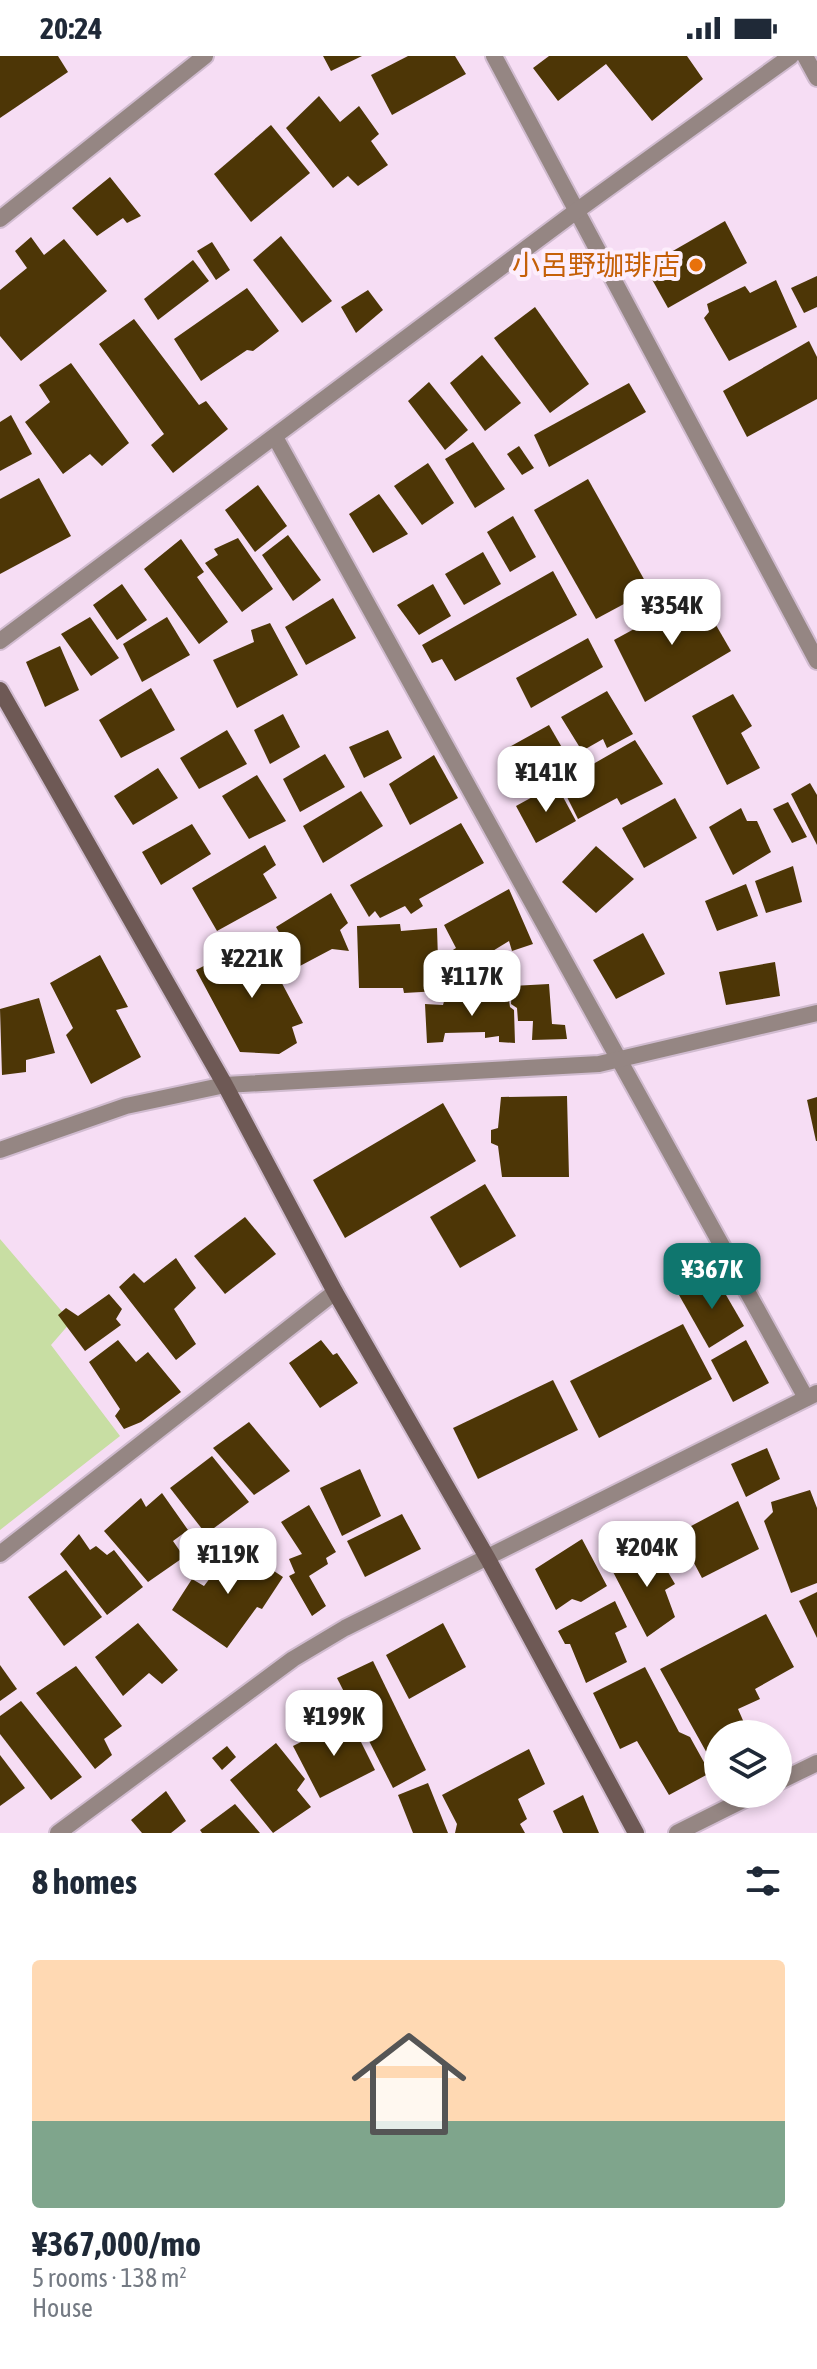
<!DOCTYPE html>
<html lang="en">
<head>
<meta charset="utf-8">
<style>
	:root { --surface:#fff; --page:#f2f2f3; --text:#1f2937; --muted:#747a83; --accent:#0f766e }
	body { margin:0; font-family:"Asap Condensed","Noto Sans JP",sans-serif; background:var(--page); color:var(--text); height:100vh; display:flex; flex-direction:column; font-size:30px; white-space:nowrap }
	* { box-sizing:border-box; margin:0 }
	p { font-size:26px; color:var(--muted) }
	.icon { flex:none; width:44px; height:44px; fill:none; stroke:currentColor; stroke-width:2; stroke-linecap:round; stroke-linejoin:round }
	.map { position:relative; height:1777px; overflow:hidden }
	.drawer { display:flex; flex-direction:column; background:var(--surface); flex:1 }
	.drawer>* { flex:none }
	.tools { position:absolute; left:704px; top:1664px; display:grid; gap:16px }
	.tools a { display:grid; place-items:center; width:88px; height:88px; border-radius:50%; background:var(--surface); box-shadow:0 4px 12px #0003; font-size:40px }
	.price { position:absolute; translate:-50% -68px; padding:0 18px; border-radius:16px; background:#fff; color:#222; font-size:26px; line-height:52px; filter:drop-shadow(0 2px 4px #0008) }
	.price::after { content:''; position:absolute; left:50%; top:48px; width:24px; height:18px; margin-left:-12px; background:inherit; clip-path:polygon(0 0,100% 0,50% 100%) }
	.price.active { background:var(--accent); color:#fff }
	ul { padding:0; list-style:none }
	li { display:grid; align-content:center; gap:16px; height:424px; padding:0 32px }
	li span { display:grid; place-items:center; height:248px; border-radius:8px; color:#555 }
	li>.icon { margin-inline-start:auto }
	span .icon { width:144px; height:144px; fill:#fffc; stroke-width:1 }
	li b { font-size:34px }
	h2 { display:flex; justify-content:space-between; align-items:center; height:96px; padding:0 32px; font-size:34px }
	.status { display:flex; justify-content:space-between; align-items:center; height:56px; padding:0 40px; background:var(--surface); direction:ltr }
	.status svg { height:22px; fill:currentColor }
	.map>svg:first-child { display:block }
	.green { fill:#c8dea3 }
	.building { fill:#4d3606 }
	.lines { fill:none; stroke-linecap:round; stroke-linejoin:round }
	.street-casing { stroke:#d0bbcf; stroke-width:20 }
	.secondary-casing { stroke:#d0bbcf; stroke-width:20 }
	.street { stroke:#958683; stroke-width:16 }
	.secondary { stroke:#6e5955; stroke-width:16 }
	.food-dot { fill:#e8710a; stroke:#fdeefc; stroke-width:3 }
	.labels { text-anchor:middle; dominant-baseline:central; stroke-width:8; stroke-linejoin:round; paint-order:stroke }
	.food-label { font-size:28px; fill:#c56008; stroke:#fdeefc; text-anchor:end }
</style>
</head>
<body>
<div class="status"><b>20:24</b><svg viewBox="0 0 49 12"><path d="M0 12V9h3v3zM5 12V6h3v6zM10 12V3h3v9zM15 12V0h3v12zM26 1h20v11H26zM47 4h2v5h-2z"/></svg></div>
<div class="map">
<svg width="817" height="1777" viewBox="0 0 817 1777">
	<rect width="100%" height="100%" fill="#f6ddf4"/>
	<path class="green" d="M0,1183l71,83 -20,23 69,91 -120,94z"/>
	<g class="building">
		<path d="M0,0h58l10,16 -68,46z"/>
		<path d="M323,0h39l-31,15z"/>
		<path d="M408,0h47l11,18 -74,41 -21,-40z"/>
		<path d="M549,0h138l16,23 -51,42 -46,-57 -48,37 -25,-33z"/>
		<path d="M319,40l21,26 19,-16 20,28 -8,7 17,24 -30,21 -10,-10 -15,12 -47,-60z"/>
		<path d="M271,69l39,48 -59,49 -37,-48z"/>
		<path d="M110,121l31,39 -14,7 -4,-5 -26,18 -25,-28z"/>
		<path d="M725,165l22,42 -79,45 -23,-41z"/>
		<path d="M281,180l51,65 -30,22 -49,-63z"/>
		<path d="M31,181l13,18 20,-16 43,52 -86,70 -21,-25v-46l27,-22 -12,-17z"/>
		<path d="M212,186l18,28 -14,10 -19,-29z"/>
		<path d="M193,204l16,21 -51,39 -14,-21z"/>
		<path d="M817,220v31l-13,6 -13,-25z"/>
		<path d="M776,224l21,47 -68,34 -25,-43 5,-6 -2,-8 38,-18 5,7z"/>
		<path d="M247,232l32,43 -26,20 -6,-1 -46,31 -27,-42z"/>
		<path d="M368,234l15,20 -27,23 -15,-26z"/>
		<path d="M535,251l54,77 -39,29 -56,-75z"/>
		<path d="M134,263l65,86 7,-4 22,28 -55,44 -22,-28 13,-11 -65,-90z"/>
		<path d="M809,285l8,16v42l-70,38 -24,-46z"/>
		<path d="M482,299l39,48 -36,28 -35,-48z"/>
		<path d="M71,307l58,80 -27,23 -12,-12 -27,20 -38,-52 25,-20 -11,-17z"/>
		<path d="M429,326l39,48 -23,20 -37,-49z"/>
		<path d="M629,327l17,29 -97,55 -15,-32z"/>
		<path d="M11,359l21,39 -32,17v-49z"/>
		<path d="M473,386l32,47 -30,19 -30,-49z"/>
		<path d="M519,390l15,22 -12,7 -15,-21z"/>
		<path d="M428,407l26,40 -32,22 -28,-39z"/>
		<path d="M39,422l32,58 -71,38v-75z"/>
		<path d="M588,423l62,111 -54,29 -62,-109z"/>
		<path d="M258,429l29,41 -32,26 -30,-42z"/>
		<path d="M379,438l29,40 -35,19 -24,-39z"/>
		<path d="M513,460l23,41 -26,15 -23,-40z"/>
		<path d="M288,479l33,45 -28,21 -31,-46z"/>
		<path d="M238,482l35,51 -31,23 -37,-49 13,-8 -4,-6z"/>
		<path d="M181,483l23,33 -7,5 31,45 -29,22 -55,-75z"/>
		<path d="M483,496l18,32 -37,21 -19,-31z"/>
		<path d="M553,515l24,44 -122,66 -13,-22 -10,4 -10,-18z"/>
		<path d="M122,528l25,36 -30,20 -24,-35z"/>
		<path d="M433,528l18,32 -32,19 -22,-30z"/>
		<path d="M698,538l33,57 -86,51 -31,-62z"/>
		<path d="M333,542l23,40 -50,27 -21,-38z"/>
		<path d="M90,561l29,41 -28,18 -30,-42z"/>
		<path d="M167,561l23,38 -48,27 -19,-38z"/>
		<path d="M270,567l28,52 -61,33 -24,-48 41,-18 -3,-12z"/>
		<path d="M588,582l15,29 -72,41 -15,-30z"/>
		<path d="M60,590l19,44 -34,17 -19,-45z"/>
		<path d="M151,632l24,42 -54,28 -22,-38z"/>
		<path d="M607,635l26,43 -26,14 -4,-9 -21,12 -21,-34z"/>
		<path d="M733,638l19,32 -11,7 19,35 -33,17 -35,-69z"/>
		<path d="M283,658l17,33 -30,17 -16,-34z"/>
		<path d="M549,669l15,26 -42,24 -18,-25z"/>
		<path d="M227,674l20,34 -48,25 -19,-31z"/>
		<path d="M388,674l14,28 -38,20 -15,-31z"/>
		<path d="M635,684l28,44 -42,21 -4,-7 -39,21 -18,-36z"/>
		<path d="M325,698l20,33 -45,25 -17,-33z"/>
		<path d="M434,699l24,43 -48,27 -21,-41z"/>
		<path d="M158,712l20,30 -45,27 -19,-29z"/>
		<path d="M257,719l29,46 -37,18 -27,-43z"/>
		<path d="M810,727l7,12v50l-26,-51z"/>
		<path d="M556,728l20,37 -40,22 -20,-37z"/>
		<path d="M361,735l22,35 -60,37 -20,-37z"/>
		<path d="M675,742l22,40 -53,30 -22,-40z"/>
		<path d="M788,746l19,35 -15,6 -19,-34z"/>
		<path d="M741,752l6,13h10l14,31 -38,23 -24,-48z"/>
		<path d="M461,767l23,40 -65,36 4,7 -12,8 -6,-8 -25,12 -5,-7 -6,6 -19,-32z"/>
		<path d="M192,768l19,30 -50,31 -19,-33z"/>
		<path d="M265,789l11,20 -13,9 14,24 -60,33 -25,-43z"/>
		<path d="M596,790l38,33 -38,34 -34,-31z"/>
		<path d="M793,810l9,36 -36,11 -11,-32z"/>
		<path d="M746,828l12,32 -41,15 -12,-30z"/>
		<path d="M509,833l24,55 -21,7 -3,-10 -44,27 -15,-1 -5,-12 11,-7 -12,-23z"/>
		<path d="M331,837l17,30 -8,7 9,21 -17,-2 -34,18 -22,-40z"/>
		<path d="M400,868l1,7 36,-3 2,63 -35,2 -1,-5h-44l-2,-62z"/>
		<path d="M643,877l22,41 -49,25 -23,-39z"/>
		<path d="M258,882l45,85 -11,4 5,16 -18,11 -39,-2 -44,-82z"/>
		<path d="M100,899l28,52 -12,3 25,47 -50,27 -25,-49 7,-7 -23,-45z"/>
		<path d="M775,906l5,34 -54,9 -7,-33z"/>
		<path d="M549,928l3,40 13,1 2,14 -35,1 1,-19h-15l-1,-13 -6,-4 1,-18z"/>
		<path d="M508,938l2,13 4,3 1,33 -16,-1v-6l-14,2v-6l-40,1 -2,9 -16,1 -2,-39 18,1 2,-7z"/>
		<path d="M39,942l16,55 -29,7v12l-24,3 -2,-66z"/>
		<path d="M567,1040l2,81h-67l-4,-31 -7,-3v-13l7,-2 3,-31z"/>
		<path d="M817,1041v44h-1l-9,-41z"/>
		<path d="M443,1047l33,58 -131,77 -32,-58z"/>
		<path d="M485,1128l31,52 -56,32 -30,-51z"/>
		<path d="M245,1161l31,37 -51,40 -31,-38z"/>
		<path d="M176,1202l20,30 -22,21 22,35 -20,16 -57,-73 15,-14 10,10z"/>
		<path d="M715,1220l29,50 -35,22 -30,-53z"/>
		<path d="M109,1238l13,15 -6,10 5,6 -36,26 -27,-36 8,-7 12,8z"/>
		<path d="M683,1268l29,55 -113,59 -29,-57z"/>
		<path d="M118,1284l18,22 12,-10 33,40 -40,30 -17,7 -9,-13 5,-7 -31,-47z"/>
		<path d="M321,1284l12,15 4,-2 21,30 -38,25 -31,-45z"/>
		<path d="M746,1284l23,43 -36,19 -22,-42z"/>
		<path d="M553,1324l25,50 -100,49 -25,-51z"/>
		<path d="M249,1366l41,49 -36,24 -41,-47z"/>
		<path d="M767,1392l13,31 -34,18 -15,-33z"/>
		<path d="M212,1400l37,46 -43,32 -36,-46z"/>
		<path d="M360,1413l21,47 -39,20 -22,-48z"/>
		<path d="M810,1434l7,18v75l-26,10 -27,-72 9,-9 -2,-10z"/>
		<path d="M162,1437l26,37 -15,11 11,16 -36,25 -44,-51 37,-33 5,9z"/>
		<path d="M738,1445l21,48 -57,29 -24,-45z"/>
		<path d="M309,1449l27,47 -10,6 2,6 -19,12 17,30 -14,10 -23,-40 6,-3 -6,-14 13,-5 -21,-32z"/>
		<path d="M402,1458l19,35 -56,28 -18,-36z"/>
		<path d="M79,1478l11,16 6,-4 11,9 7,-5 29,37 -36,28 -47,-61z"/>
		<path d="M582,1483l25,47 -26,16 -9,-3 -16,11 -21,-41z"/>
		<path d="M235,1489l48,32 -21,32 -5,-2 -30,41 -55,-38 20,-31 12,7z"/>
		<path d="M652,1489l23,39 -10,6 10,27 -28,20 -36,-69z"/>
		<path d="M66,1514l36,47 -38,29 -36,-49z"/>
		<path d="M817,1536v46l-18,-37z"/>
		<path d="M615,1545l12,26 -12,6 12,29 -41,21 -16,-39h-5l-7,-13z"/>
		<path d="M766,1558l28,53 -39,22 5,10 -22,10 11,25h-31v39l-58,-104z"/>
		<path d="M138,1567l40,47 -16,14 -13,-11 -26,23 -28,-39z"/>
		<path d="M443,1567l23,44 -57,32 -23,-44z"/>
		<path d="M373,1605l53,109 -33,18 -56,-110z"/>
		<path d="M0,1609l17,24 -17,12z"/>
		<path d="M76,1610l46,60 -18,13 8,16 -17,14 -59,-76z"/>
		<path d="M645,1611l34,65 11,5 20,36 -41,22 -32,-54 -17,8 -27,-56z"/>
		<path d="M21,1645l61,76 -31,23 -51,-66v-18z"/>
		<path d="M349,1662l26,52 -55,28 -27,-52z"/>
		<path d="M276,1687l29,36 -8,11 14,17 -38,26 -43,-53z"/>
		<path d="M227,1690l9,11 -14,13 -10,-12z"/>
		<path d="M529,1693l16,35 -27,15 9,20 -7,5 5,9h-70l2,-9 -15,-29z"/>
		<path d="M0,1699l25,33 -25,18z"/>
		<path d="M428,1727l20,50h-35l-15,-38z"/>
		<path d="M166,1735l20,30 -15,12h-29l-11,-13z"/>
		<path d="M583,1739l16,38h-36l-10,-22z"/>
		<path d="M235,1748l25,29h-58l-2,-3z"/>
	</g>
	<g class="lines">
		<g class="street-casing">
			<g id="street">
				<path d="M494,0l323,605"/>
				<path d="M805,0l12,22"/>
				<path d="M0,163l205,-163"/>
				<path d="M275,381l531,961"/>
				<path d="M0,585l575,-429 216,-156"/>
				<path d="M0,1094l126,-44 99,-21 374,-21 218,-51"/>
				<path d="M0,1498l335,-262"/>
				<path d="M778,1726l39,-19"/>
				<path d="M58,1777l235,-174 52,-31 472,-235"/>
				<path d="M677,1777l78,-39"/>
			</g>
		</g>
		<g class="secondary-casing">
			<path id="secondary" d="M0,634l225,395 110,207 153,267 148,274"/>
		</g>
		<use href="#street" class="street"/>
		<use href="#secondary" class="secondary"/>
	</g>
	<circle class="food-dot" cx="696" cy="209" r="8"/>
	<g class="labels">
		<g class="food-label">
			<text x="680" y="209">小呂野珈琲店</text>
		</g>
	</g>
</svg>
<div class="tools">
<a><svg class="icon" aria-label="layers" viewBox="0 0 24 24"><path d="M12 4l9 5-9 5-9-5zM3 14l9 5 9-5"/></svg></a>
</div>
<b class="price" style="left:672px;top:591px">¥354K</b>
<b class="price" style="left:546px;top:758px">¥141K</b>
<b class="price" style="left:252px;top:944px">¥221K</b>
<b class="price" style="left:472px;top:962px">¥117K</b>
<b class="price active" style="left:712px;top:1255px">¥367K</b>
<b class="price" style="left:647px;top:1533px">¥204K</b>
<b class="price" style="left:228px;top:1540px">¥119K</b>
<b class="price" style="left:334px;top:1702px">¥199K</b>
</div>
<section class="drawer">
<h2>8 homes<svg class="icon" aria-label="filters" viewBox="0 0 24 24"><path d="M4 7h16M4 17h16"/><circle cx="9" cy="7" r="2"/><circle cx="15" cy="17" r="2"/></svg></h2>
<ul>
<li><span style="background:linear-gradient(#ffd9b3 65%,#7fa58c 0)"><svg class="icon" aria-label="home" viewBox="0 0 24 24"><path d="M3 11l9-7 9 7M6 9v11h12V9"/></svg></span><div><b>¥367,000/mo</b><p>5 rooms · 138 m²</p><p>House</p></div></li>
</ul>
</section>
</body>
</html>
